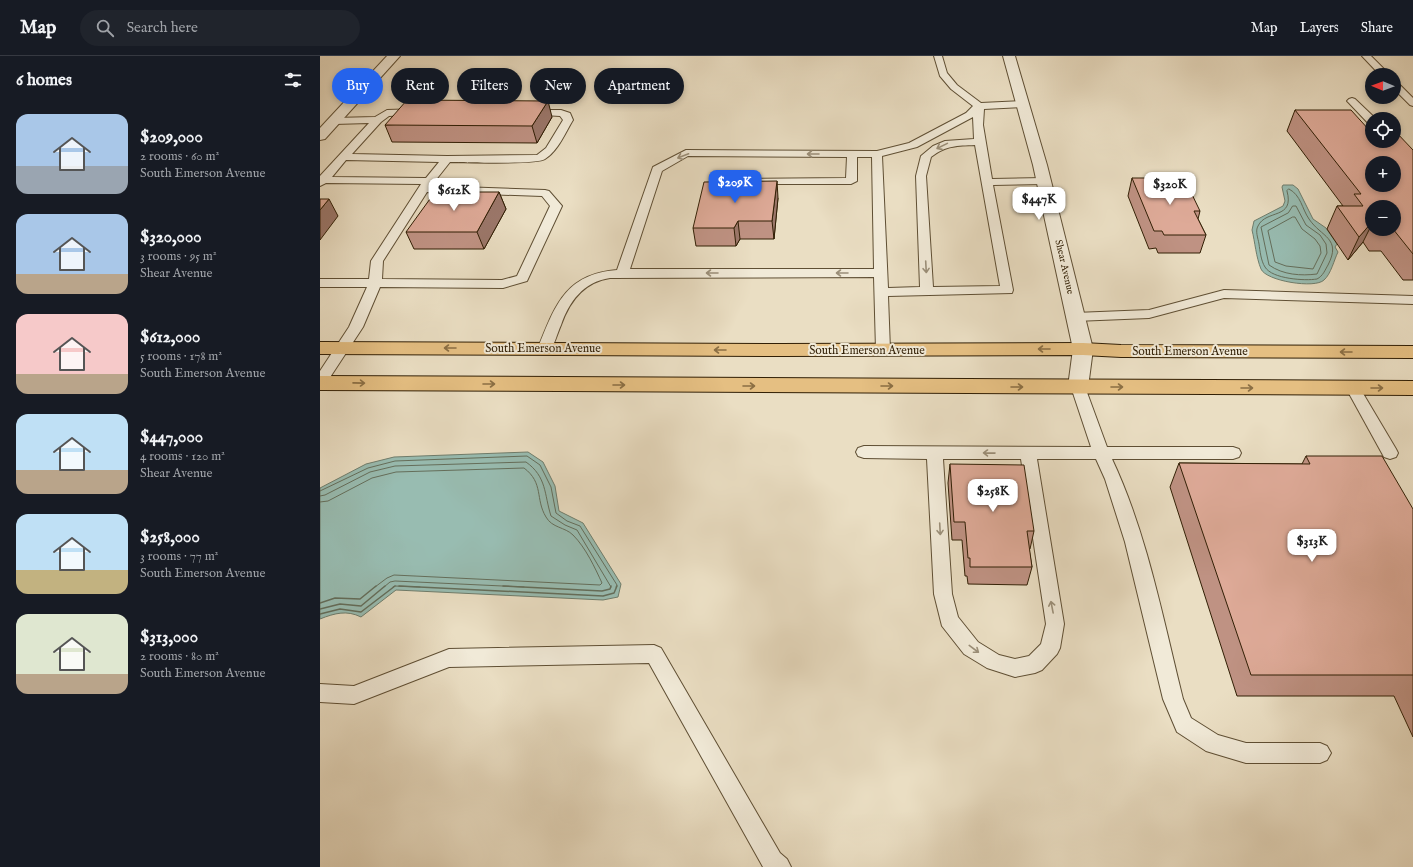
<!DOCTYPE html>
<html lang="en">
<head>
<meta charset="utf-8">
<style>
	:root { --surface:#171b24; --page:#20242c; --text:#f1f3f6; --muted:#9ea1a6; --line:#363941; --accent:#2563eb }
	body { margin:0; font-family:"IM FELL English",serif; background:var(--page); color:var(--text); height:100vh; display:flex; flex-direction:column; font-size:15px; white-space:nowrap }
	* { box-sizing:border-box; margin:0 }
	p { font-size:13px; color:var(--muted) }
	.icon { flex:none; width:22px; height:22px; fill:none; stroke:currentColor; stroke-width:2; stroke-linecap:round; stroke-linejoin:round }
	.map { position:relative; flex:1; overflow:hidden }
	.side { display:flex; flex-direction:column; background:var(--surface); width:320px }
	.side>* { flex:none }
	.hud { position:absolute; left:12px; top:12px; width:380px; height:36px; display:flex; gap:8px }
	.needle { width:26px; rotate:271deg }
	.fabs { position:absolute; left:1045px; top:12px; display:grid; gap:8px }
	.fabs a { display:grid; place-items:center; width:36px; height:36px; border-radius:50%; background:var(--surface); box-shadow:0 2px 6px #0003; font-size:20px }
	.price { position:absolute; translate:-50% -34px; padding:0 9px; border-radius:8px; background:#fff; color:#222; font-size:13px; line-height:26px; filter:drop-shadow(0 1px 2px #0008) }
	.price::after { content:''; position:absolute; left:50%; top:24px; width:12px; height:9px; margin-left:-6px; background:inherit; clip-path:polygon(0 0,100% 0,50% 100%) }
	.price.active { background:var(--accent); color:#fff }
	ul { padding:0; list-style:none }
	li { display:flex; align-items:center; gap:12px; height:100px; padding:0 16px }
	li span { display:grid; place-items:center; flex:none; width:112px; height:80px; border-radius:12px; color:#555 }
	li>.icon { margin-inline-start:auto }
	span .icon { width:48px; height:48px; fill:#fffc; stroke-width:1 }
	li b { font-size:17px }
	h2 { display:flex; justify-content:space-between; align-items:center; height:48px; padding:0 16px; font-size:17px }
	.pill { padding:0 14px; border-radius:18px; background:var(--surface); box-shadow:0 2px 6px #0003; font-size:14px; line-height:36px }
	.pill.active { background:var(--accent); color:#fff }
	header { display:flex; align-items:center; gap:24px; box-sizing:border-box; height:56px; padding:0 20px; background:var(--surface); border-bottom:1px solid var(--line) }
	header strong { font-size:19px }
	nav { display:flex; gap:22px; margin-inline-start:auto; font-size:14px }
	.search { width:280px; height:36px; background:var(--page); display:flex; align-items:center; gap:10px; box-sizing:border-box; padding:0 14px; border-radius:22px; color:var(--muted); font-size:15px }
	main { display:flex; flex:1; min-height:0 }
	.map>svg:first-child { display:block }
	.water { fill:#98bcb1; stroke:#6f7d6c }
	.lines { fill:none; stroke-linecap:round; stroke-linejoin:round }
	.shore-far1 { stroke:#646e5b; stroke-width:1 }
	.shore { stroke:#646e5b; stroke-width:1.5 }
	.service-casing { stroke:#5f4f34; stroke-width:2 }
	.minor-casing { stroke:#5f4f34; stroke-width:2 }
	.primary-casing { stroke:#311f05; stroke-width:2 }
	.service { fill:#f1ead8; fill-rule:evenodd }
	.minor { fill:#f1ead8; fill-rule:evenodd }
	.primary { fill:#e5bf82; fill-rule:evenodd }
	.wall { fill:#bf9283; stroke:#311f05; fill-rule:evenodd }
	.shaded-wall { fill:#9b776a; stroke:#311f05 }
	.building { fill:#deaa98; stroke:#311f05; fill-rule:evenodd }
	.oneway { stroke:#9b8f79 }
	.oneway2 { stroke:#8b6f44 }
	.labels { text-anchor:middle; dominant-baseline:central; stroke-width:4; stroke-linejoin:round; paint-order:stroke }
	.far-street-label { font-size:10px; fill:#311f05; stroke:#f1ead8 }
	.street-label { font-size:12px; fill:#311f05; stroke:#f1ead8 }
</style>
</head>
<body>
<header>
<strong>Map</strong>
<div class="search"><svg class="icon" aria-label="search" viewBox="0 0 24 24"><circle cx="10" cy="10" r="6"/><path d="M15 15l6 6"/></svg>Search here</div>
<nav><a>Map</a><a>Layers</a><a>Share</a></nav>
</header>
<main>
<section class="side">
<h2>6 homes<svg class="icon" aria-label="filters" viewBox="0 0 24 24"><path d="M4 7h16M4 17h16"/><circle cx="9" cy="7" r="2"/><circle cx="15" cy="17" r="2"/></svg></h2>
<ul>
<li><span style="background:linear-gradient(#a9c7e8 65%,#9aa5b1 0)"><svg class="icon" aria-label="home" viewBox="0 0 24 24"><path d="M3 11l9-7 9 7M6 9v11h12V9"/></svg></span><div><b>$209,000</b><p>2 rooms · 60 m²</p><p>South Emerson Avenue</p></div></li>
<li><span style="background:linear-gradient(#a9c7e8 75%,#b9a48a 0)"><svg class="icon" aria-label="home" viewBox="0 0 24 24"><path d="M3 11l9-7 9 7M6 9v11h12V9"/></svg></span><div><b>$320,000</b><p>3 rooms · 95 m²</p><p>Shear Avenue</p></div></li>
<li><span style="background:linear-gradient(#f6c9c9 75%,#b9a48a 0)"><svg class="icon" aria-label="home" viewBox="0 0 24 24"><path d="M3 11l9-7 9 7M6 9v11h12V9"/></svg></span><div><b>$612,000</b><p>5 rooms · 178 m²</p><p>South Emerson Avenue</p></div></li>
<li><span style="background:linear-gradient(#bfe0f5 70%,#b9a48a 0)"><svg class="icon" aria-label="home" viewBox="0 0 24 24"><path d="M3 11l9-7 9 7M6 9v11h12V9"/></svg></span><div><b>$447,000</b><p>4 rooms · 120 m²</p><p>Shear Avenue</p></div></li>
<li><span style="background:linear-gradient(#bfe0f5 70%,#c2b280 0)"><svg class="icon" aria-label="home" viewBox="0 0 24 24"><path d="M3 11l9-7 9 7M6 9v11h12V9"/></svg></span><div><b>$258,000</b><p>3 rooms · 77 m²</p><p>South Emerson Avenue</p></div></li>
<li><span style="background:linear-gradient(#dfe7d0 75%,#b9a48a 0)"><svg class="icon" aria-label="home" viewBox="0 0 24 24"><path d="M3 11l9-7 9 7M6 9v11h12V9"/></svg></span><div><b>$313,000</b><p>2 rooms · 80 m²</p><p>South Emerson Avenue</p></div></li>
</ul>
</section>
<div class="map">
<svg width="1093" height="811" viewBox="0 0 1093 811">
	<rect width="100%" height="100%" fill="#eadec3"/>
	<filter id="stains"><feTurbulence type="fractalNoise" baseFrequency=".005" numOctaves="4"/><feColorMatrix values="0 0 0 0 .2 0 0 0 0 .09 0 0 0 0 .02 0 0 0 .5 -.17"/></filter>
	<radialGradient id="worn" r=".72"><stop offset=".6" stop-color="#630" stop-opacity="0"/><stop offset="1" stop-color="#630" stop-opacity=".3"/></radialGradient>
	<g class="water">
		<path d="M963,129h10l5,4 15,30 13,9 11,16 -2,3 3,5c-4,8 -7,22 -14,28 -9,9 -58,1 -63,-11 -5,-12 -6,-27 -9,-39l2,-9 29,-15 2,-5 -3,-14z"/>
		<path d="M208,396l15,10 12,24 4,25 24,12 38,61 -3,13 -15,3 -207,-10 -35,27c-14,-7 -26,-4 -41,2v-131l46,-24 28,-7z"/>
	</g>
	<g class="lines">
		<g class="shore-far1">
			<path d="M969,133c12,6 13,20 20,30 12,18 33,19 19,46 -3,5 -5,11 -11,14 -12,2 -45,0 -52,-12 -4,-6 -5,-16 -6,-23 -1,-6 -4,-13 -1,-18 8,-17 37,-6 29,-35z"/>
			<path d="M973,150h3l10,19 14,10 6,9 1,9 -10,21c-16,2 -34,1 -48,-9l-8,-38 27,-14z"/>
			<path d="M973,161h2l7,12 13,10 5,7 1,7 -8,16 -27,-3 -11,-4 -7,-31z"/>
			<path d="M0,435l48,-23 27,-7 132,-5 13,9 11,22 5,26 11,8 13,5 37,59 -1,2"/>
			<path d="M0,440l5,-1 45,-23 25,-6 131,-4c21,15 18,32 25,54l14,9 12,5 34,57"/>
			<path d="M0,446l8,-1 44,-23 24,-6 128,-4c20,15 11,31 22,49 6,11 19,10 27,18 13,13 22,33 29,48l-2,2 -206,-10 -7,3 -12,9"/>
			<path d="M64,531l6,-5 5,-1 129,6"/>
			<path d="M73,531l2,-1 25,1"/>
		</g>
		<g class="shore">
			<path d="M79,530l204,10 11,-3 3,-7"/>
			<path d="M183,530l99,5 8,-2 1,-3"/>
			<path d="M0,547l15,-5 25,1 16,-13"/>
			<path d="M0,553l20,-5 21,2 24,-20"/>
			<path d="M0,558l20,-5 21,3 34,-26"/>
		</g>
		<g class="service-casing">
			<g id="service">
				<path d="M614,0h8l5,17 10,12 24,18 42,-2 5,3 -5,3 -39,2 -1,16 9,54 52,-1 6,3 -6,3 -51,1 20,105 -1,3 -124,3 2,54 -2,3 -5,2 -5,-2 -2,-3 -2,-73 -264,1c-27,4 -41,24 -49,47 -4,9 -6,18 -11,26l-5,1 -5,-1 -2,-3c17,-42 27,-74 79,-78l36,-103 33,-17 191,1 32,-8 57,-30 7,-7 -22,-17 -11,-13zM653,61l1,22 -29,2 -12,5 -12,10 -5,20 4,111 -32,1 -6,-132 35,-9zM655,89l25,141 -67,1 -7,-111 5,-19c16,-12 25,-11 44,-12zM368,100l159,1 -1,21 -129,1 -2,2 2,2 4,1h130l6,-3v-24h15l2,112h-244l32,-98z"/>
				<path d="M1042,0h9l19,19h-10z"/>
				<path d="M1074,25l3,1 16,16v8l-3,-1 -16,-16z"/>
				<path d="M1032,42l3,1 21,20h-4v5l-4,-1 -19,-20 -2,-2 2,-2z"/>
				<path d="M99,53l5,3 -2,2 -33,2 -8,6 -29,32 95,2 90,-1 9,-7 17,-28 -3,-4 -33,-2 -2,-2 2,-2h34l9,3 3,7c-8,13 -15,31 -28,39 -9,6 -80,3 -95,3l-19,24 114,4 4,1 13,15 -35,75 -24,7 -123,-1 -17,40 -38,58 -5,2v-16l29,-44 18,-40h-47v-8h49l2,-18 50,-77 -95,-1 -6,3v-10l49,-53 -35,1 -5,-3 5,-3 41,-1 12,-7zM26,104l93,2 -13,16 -94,-1zM107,136l115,4 8,10 -33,70 -15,4 -120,-1 1,-18z"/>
				<path d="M904,234l189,6v8l-189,-6 -75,20 -74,3 -5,-1 -2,-3 2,-3 5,-1 74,-3z"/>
				<path d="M758,326l5,2 2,3 22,60h126l6,2 2,4 -2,4 -6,2h-121c35,74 51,160 71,240l8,19 27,17 28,8h74l7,3 4,7 -4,7 -7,3h-74l-40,-12 -29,-19 -14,-33 -38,-157 -20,-63 -9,-20h-59l27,165 -4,24 -3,6 -15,16 -7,3 -20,4 -28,-9 -23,-14 -22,-28 -8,-32 -7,-135 -63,-1 -6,-2 -2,-4 2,-4 6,-2 227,1 -20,-60 2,-3zM623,403h78l25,165 -5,20 -12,12 -14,3 -16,-4 -21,-13 -20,-25 -6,-23z"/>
				<path d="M1033,327l5,2 38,64 2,4 -2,4 -6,2 -6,-2 -38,-69 2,-3z"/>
				<path d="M334,589l7,3 119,205 7,6 4,8h-28l-114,-204 -200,4 -95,37 -34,-2v-18l34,2 95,-37z"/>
			</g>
		</g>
		<g class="minor-casing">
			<g id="minor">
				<path d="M67,0h13l-75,83 -5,1v-12z"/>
				<path d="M683,0h12l32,109 46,184 -5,38 -3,5 -7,2 -7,-2 -3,-5 5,-38 -40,-184z"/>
			</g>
		</g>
		<g class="primary-casing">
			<g id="primary">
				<path d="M0,286l459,2 304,-1 38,2 292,1v12l-292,-1 -38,-2 -304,1 -459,-2z"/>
				<path d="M0,320l1093,5v14l-1093,-5z"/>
			</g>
		</g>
		<use href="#service" class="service"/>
		<use href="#minor" class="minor"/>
		<use href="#primary" class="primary"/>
	</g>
	<g class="wall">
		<path d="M975,54l75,21 43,19v130h-10l-22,-29h-12l-6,-9 -15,18 -21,-31 10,-23h6l-56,-75zM1052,151l22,22h-22z"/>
		<path d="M232,61l-15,26 -145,-1 -7,-17z"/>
		<path d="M812,122l68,33 -2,8 8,16 -6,18h-42l-2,-5 -7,1 -21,-53z"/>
		<path d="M179,136l7,17 -22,40h-70l-8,-17z"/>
		<path d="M458,142l-4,41h-34l-4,7h-40l-3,-18z"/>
		<path d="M986,400l107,53v228l-19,-41h-157l-67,-209 9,-24 123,1z"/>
		<path d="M630,408l84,67 -4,18h-1l3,18 -5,18 -59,-1 -1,-8h-2l-3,-36h-10l-4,-57z"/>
	</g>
	<g class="shaded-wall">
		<path d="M228,45l4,16 -15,26 -5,-17z"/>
		<path d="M457,125l1,17 -4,41 -2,-18z"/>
		<path d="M179,136l7,17 -22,40 -7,-17z"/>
		<path d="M9,143l9,17 -18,24v-30z"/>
		<path d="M418,165l2,18 -4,7 -2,-18z"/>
		<path d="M1052,166v2l-9,18 -15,18 11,-23z"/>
	</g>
	<g class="building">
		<path d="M87,44l141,1 -16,25 -147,-1z"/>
		<path d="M975,54h56l19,21h2v10h22v-10h1l18,19v104l-20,-25h1v-22h-22v15l-13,15 -22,-31h26l-9,-12h7zM1052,107h22v22h-22z"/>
		<path d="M812,122h52l16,33h-6l12,24h-42l-2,-4h-8z"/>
		<path d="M457,125l-5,40h-34l-4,7h-41l11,-46z"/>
		<path d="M115,136h64l-22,40h-71z"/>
		<path d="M0,143h9l-9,11z"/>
		<path d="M986,400h76l31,53v166h-162l-72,-212 131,1z"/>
		<path d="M630,408l74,1 10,66h-7l5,36h-62v-9h-2l-3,-36h-11z"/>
	</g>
	<defs><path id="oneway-shaft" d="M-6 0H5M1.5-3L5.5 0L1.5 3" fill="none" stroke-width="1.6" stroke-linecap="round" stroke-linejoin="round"/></defs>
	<g class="oneway">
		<use href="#oneway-shaft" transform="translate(622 90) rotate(154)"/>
		<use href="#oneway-shaft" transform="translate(493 98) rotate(-180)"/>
		<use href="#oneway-shaft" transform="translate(363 100) rotate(159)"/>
		<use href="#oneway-shaft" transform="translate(606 211) rotate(87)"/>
		<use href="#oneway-shaft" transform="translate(392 217) rotate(-180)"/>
		<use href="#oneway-shaft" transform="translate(522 217) rotate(-180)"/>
		<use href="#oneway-shaft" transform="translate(669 397) rotate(-179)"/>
		<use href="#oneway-shaft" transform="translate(620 473) rotate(87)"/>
		<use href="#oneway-shaft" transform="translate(732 551) rotate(-101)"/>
		<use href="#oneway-shaft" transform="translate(654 593) rotate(37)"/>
	</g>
	<g class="oneway2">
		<use href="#oneway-shaft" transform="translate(130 292) rotate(180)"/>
		<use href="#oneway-shaft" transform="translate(724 293) rotate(180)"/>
		<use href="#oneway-shaft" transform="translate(400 294) rotate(-180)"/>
		<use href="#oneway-shaft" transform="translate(1026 296) rotate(-180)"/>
		<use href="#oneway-shaft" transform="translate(39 327) rotate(1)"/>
		<use href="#oneway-shaft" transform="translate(169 328)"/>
		<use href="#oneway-shaft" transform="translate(299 329)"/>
		<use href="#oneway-shaft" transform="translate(429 330)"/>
		<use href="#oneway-shaft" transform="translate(567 330)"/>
		<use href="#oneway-shaft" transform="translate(697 331)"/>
		<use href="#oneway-shaft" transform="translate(797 331)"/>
		<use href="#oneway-shaft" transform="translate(927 332)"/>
		<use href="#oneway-shaft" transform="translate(1057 332)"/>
	</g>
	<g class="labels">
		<g class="far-street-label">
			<text transform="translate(744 211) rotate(77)">Shear Avenue</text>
		</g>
		<g class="street-label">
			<text x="223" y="292">South Emerson Avenue</text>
			<text x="547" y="294">South Emerson Avenue</text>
			<text x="870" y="295">South Emerson Avenue</text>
		</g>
	</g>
	<rect width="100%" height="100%" filter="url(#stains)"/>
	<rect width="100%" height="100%" fill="url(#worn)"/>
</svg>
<div class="fabs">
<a><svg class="needle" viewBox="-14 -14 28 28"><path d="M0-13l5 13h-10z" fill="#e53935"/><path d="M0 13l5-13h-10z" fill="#9ea1a6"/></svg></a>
<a><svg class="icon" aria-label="locate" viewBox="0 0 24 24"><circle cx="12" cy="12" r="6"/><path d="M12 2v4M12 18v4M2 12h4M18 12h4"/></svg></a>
<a>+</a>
<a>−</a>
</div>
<b class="price active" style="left:415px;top:148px">$209K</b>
<b class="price" style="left:850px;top:150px">$320K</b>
<b class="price" style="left:134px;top:156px">$612K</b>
<b class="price" style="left:719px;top:165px">$447K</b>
<b class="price" style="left:673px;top:457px">$258K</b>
<b class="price" style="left:992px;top:507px">$313K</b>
<div class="hud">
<a class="pill active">Buy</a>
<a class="pill">Rent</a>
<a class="pill">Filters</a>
<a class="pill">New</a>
<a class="pill">Apartment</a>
</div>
</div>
</main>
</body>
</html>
